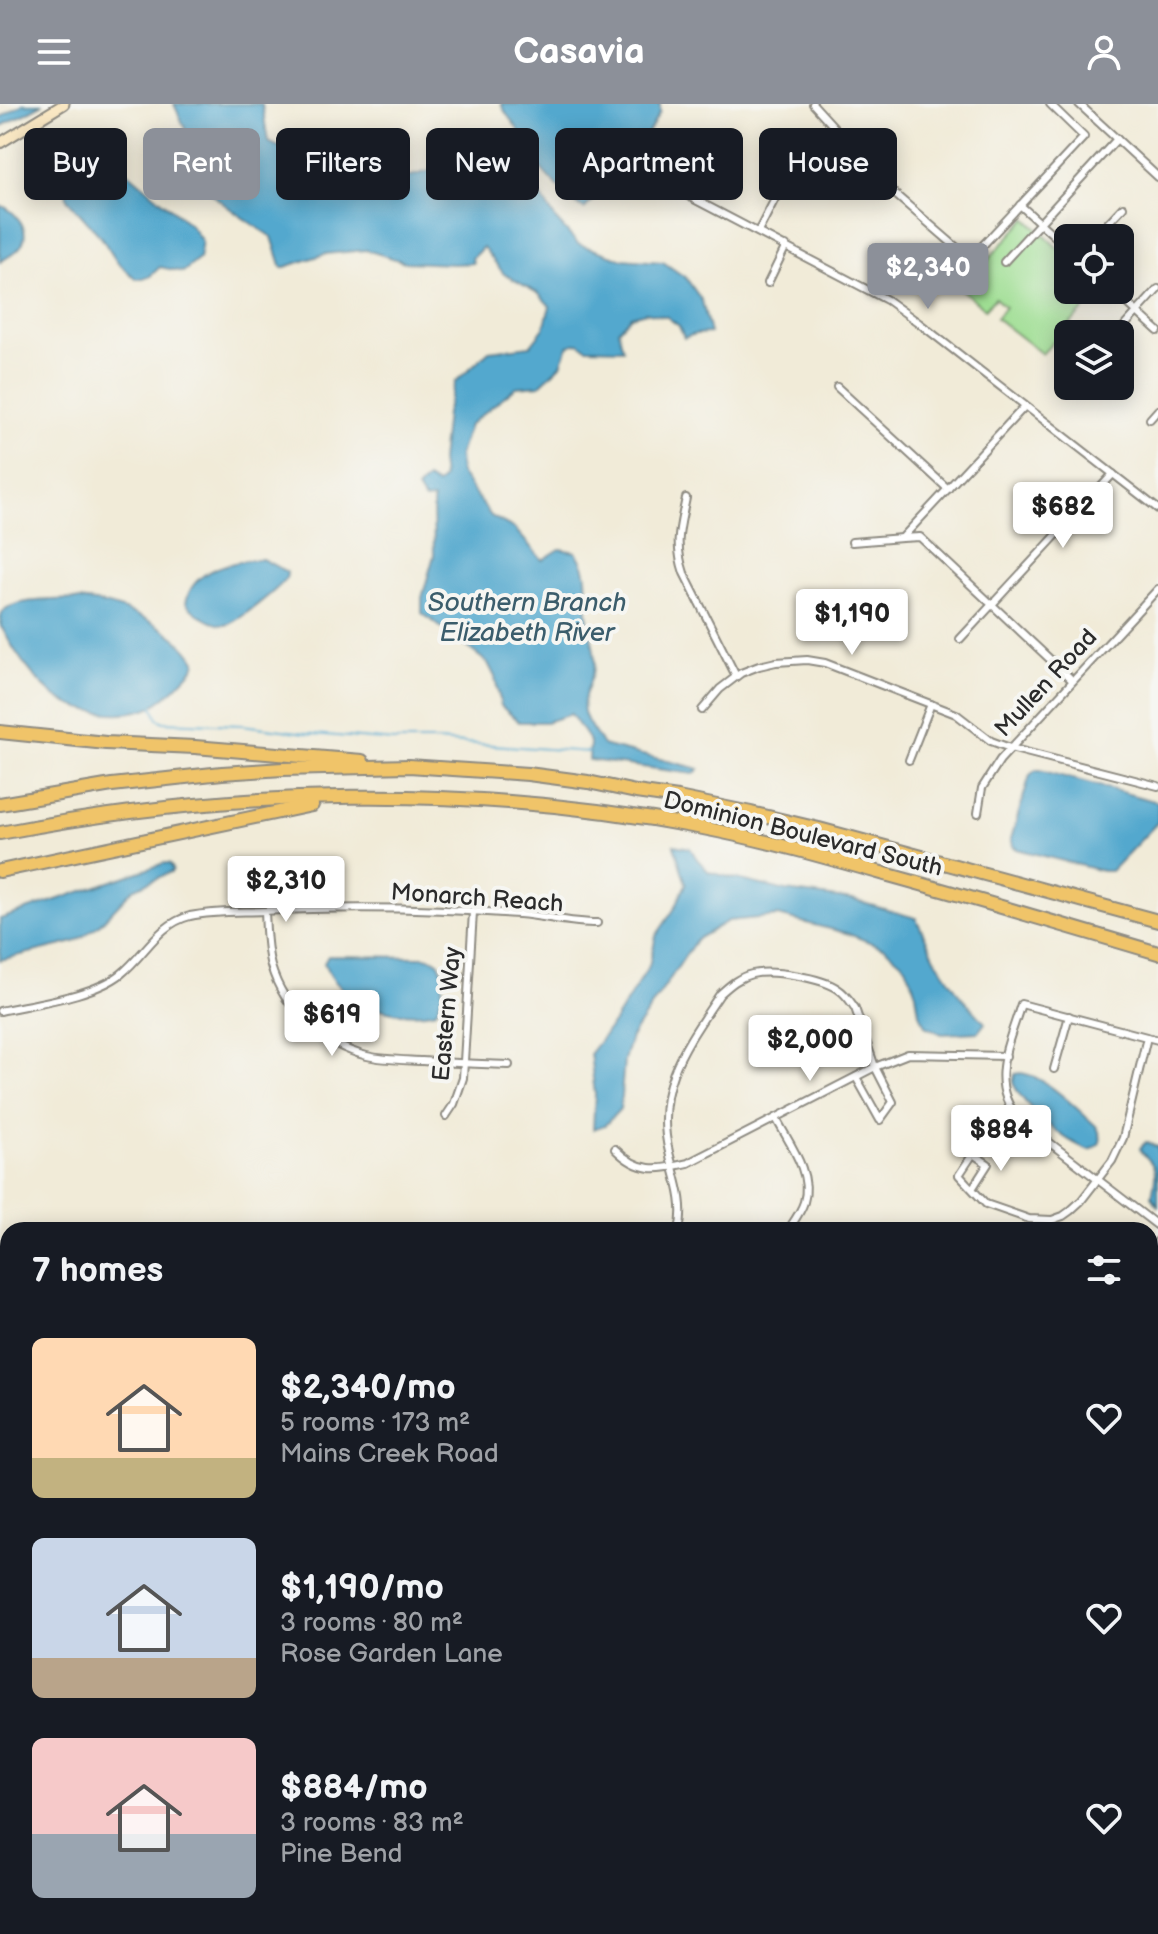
<!DOCTYPE html>
<html lang="en">
<head>
<meta charset="utf-8">
<style>
	:root { --surface:#171b24; --page:#242831; --text:#f1f3f6; --muted:#9ea1a6; --accent:#8c9099 }
	body { margin:0; font-family:"Balsamiq Sans",sans-serif; background:var(--page); color:var(--text); height:100vh; display:flex; flex-direction:column; font-size:30px; white-space:nowrap }
	* { box-sizing:border-box; margin:0 }
	p { font-size:26px; color:var(--muted) }
	.icon { flex:none; width:44px; height:44px; fill:none; stroke:currentColor; stroke-width:2; stroke-linecap:round; stroke-linejoin:round }
	.map { position:relative; flex:1; overflow:hidden }
	.details { position:absolute; left:0px; top:1118px; width:1158px; height:712px; display:flex; flex-direction:column; background:var(--surface); border-radius:24px 24px 0 0; box-shadow:0 4px 20px #0003 }
	.details>* { flex:none }
	.hud { position:absolute; left:24px; top:24px; width:1110px; height:72px; display:flex; gap:16px }
	.fabs { position:absolute; left:1054px; top:120px; display:grid; gap:16px }
	.fabs a { display:grid; place-items:center; width:80px; height:80px; border-radius:12px; background:var(--surface); box-shadow:0 4px 20px #0003; font-size:40px }
	.price { position:absolute; translate:-50% -68px; padding:0 18px; border-radius:8px; background:#fff; color:#222; font-size:26px; line-height:52px; filter:drop-shadow(0 2px 4px #0008) }
	.price::after { content:''; position:absolute; left:50%; top:48px; width:24px; height:18px; margin-left:-12px; background:inherit; clip-path:polygon(0 0,100% 0,50% 100%) }
	.price.selected { background:var(--accent); color:#fff }
	ul { padding:0; list-style:none }
	li { display:flex; align-items:center; gap:24px; height:200px; padding:0 32px }
	li span { display:grid; place-items:center; flex:none; width:224px; height:160px; border-radius:12px; color:#555 }
	li>.icon { margin-inline-start:auto }
	span .icon { width:96px; height:96px; fill:#fffc; stroke-width:1 }
	li b { font-size:34px }
	h2 { display:flex; justify-content:space-between; align-items:center; height:96px; padding:0 32px; font-size:34px }
	.pill { padding:0 28px; border-radius:12px; background:var(--surface); box-shadow:0 4px 20px #0003; font-size:28px; line-height:72px }
	.pill.selected { background:var(--accent); color:#fff }
	header { display:flex; justify-content:space-between; align-items:center; height:104px; padding:0 32px; background:var(--accent); color:#fff; font-size:36px; font-weight:600 }
	.map>svg:first-child { display:block }
	.green { fill:#9fde93; stroke:#65845f; stroke-width:2 }
	.water { fill:#52a8ce; stroke:#3e6a7c; stroke-width:2 }
	.lines { fill:none; stroke-linecap:round; stroke-linejoin:round }
	.stream { stroke:#52a8ce; stroke-width:2 }
	.minor-casing { stroke:#8e8b82; stroke-width:10 }
	.tertiary-casing { stroke:#8e8b82; stroke-width:12 }
	.secondary-casing { stroke:#8e8b82; stroke-width:13 }
	.motorway-casing { stroke:#8e8b82; stroke-width:16 }
	.minor { stroke:#fff; stroke-width:6 }
	.tertiary { stroke:#fff; stroke-width:8 }
	.secondary { stroke:#f9e7c3; stroke-width:9 }
	.motorway { stroke:#f0c469; stroke-width:12 }
	.labels { text-anchor:middle; dominant-baseline:central; stroke-width:8; stroke-linejoin:round; paint-order:stroke }
	.street-label { font-size:24px; fill:#2b2b2b; stroke:#f6f6f2 }
	.water-label { font-size:26px; font-style:italic; fill:#3b5d6c; stroke:#f6f6f2 }
</style>
</head>
<body>
<header><svg class="icon" aria-label="menu" viewBox="0 0 24 24"><path d="M4 6h16M4 12h16M4 18h16"/></svg>Casavia<svg class="icon" aria-label="person" viewBox="0 0 24 24"><circle cx="12" cy="8" r="4"/><path d="M4 21q1-7 8-7t8 7"/></svg></header>
<div class="map">
<svg width="1158" height="1830" viewBox="0 0 1158 1830">
	<rect width="100%" height="100%" fill="#f6f6f2"/>
	<filter id="ink" filterUnits="userSpaceOnUse"><feTurbulence type="fractalNoise" baseFrequency=".0125" numOctaves="2"/><feDisplacementMap in="SourceGraphic" scale="16" xChannelSelector="R" yChannelSelector="G"/><feConvolveMatrix kernelMatrix="1 2 1 2 8 2 1 2 1" color-interpolation-filters="sRGB"/></filter>
	<filter id="wash" filterUnits="userSpaceOnUse"><feTurbulence type="fractalNoise" baseFrequency=".006" numOctaves="4" result="noise"/><feDisplacementMap in="SourceGraphic" scale="32" xChannelSelector="R" yChannelSelector="G"/><feGaussianBlur stdDeviation="1.8" result="paint"/><feColorMatrix in="noise" values="0 0 0 0 0 0 0 0 0 0 0 0 0 0 0 0 0 1.4 0 .05"/><feComposite in="paint" operator="in"/></filter>
	<g filter="url(#wash)">
		<rect width="100%" height="100%" fill="#f1ebd8"/>
		<path class="green" d="M1026,114l42,40v32h34l-60,64 -46,-36 9,-11 -10,-9 -10,11 -24,-20z"/>
		<g class="water">
			<path d="M23,0h20l-43,23v-9z"/>
			<path d="M174,0h88l6,38 59,26 70,12 32,-9 28,8 43,-6 36,14 20,33 22,24 44,15 41,3 23,16 16,23 8,32 -15,1 -11,4 -5,-12 -12,-9 -21,-5 -15,4 -13,14 5,19 -36,-1 -9,-5 -10,3 -7,19 -21,20 -24,2 -47,38 -10,30 1,18 31,43 24,13 27,31 18,-11 16,3c17,25 7,40 12,67 2,15 7,29 7,44 -1,17 -14,31 -11,49 2,11 13,23 19,33 32,9 64,15 96,24l-5,5 -105,-14 1,-18 -19,-28 -25,8h-27l-18,-16 -6,-29 -7,-14 -66,-50v-15l12,-43 -1,-56 -9,1 -7,-11 10,-10 10,6 6,-6 -2,-18 5,-48 9,-31 34,-31 41,-5 14,-18 6,-22 -11,-12 -35,-20 -21,-27 -11,11 1,5 -19,1 -49,-2 -39,-12 -41,4 -43,14 -10,-31c-36,-23 -74,-48 -95,-85l11,-17z"/>
			<path d="M501,0h159v8l-32,56 -44,41c-17,-11 -43,-38 -54,-55 -5,-7 -7,-16 -11,-23 -6,-9 -14,-17 -18,-27z"/>
			<path d="M128,68l62,53 12,16 -3,18 -16,13 -23,-5 -11,10 -13,2 -19,-17 -16,-25 -34,-38 -1,-11 21,-10z"/>
			<path d="M0,101c15,6 32,24 21,41 -5,7 -14,11 -21,16z"/>
			<path d="M262,455l25,13c0,2 0,4 -1,6 -5,9 -52,47 -61,47 -13,0 -31,-12 -39,-22 6,-35 47,-42 76,-44z"/>
			<path d="M48,496c10,0 21,-1 31,0 40,3 96,26 117,62l-2,6c-12,13 -26,29 -42,38 -25,13 -75,7 -97,-10 -15,-12 -31,-31 -41,-47 -5,-8 -7,-15 -13,-22 0,-4 -1,-9 1,-14 5,-11 35,-12 46,-13z"/>
			<path d="M1036,666h4l118,32v20l-47,49h-9l-85,-22 -4,-3 -2,-7 19,-64z"/>
			<path d="M674,741l16,3 7,11 12,13 77,19 67,9 63,18 20,42 24,35 25,28 -7,9 -36,2 -15,-7 -8,-14 -3,-20 -10,-27 -21,-18 -39,-15 -68,-17 -50,5 -32,19 -65,97 -7,23 -4,49 -15,16 -12,4 2,-34 -5,-42 24,-31 35,-56 7,-30 19,-28 11,-24z"/>
			<path d="M165,759l5,1 3,6 -2,2 -38,17 -34,36 -24,17 -75,18v-41z"/>
			<path d="M328,852l96,1c5,1 9,1 13,4 10,9 5,40 -1,50 -40,10 -96,-8 -112,-48z"/>
			<path d="M1020,969c25,2 57,36 76,53 7,11 7,19 -6,24 -26,-8 -66,-43 -77,-67l2,-9z"/>
			<path d="M1146,1038l12,5v60l-6,-11c5,-24 6,-29 -11,-44l-1,-4z"/>
		</g>
		<g class="lines">
			<path class="stream" d="M152,601l6,14 6,3 78,3 72,9 80,7h43l152,11"/>
		</g>
	</g>
	<g filter="url(#ink)">
		<g class="lines">
			<g class="minor-casing">
				<g id="minor">
					<path d="M813,0l83,91 74,64 114,-122 -34,-33"/>
					<path d="M1079,0l79,73"/>
					<path d="M654,64l5,8 10,10 218,114 32,23 239,186"/>
					<path d="M1020,101l48,43"/>
					<path d="M758,128l23,-45"/>
					<path d="M1094,134l29,-31"/>
					<path d="M1004,158l113,-123"/>
					<path d="M768,179l18,-37"/>
					<path d="M1113,186l45,41"/>
					<path d="M1117,230l41,-45"/>
					<path d="M837,283l111,102"/>
					<path d="M1150,315l8,-9"/>
					<path d="M686,394c-6,30 -12,45 -2,75l52,103"/>
					<path d="M902,434l18,-1 152,143"/>
					<path d="M852,438l50,-4 123,-132"/>
					<path d="M960,535l153,-165"/>
					<path d="M702,606l18,-21 21,-16 18,-7 17,-4 31,-2 18,3 131,51 35,27 19,7 148,38"/>
					<path d="M909,656l22,-56"/>
					<path d="M978,709l4,-25 18,-28 158,-171"/>
					<path d="M265,807c1,18 1,37 6,55 13,44 52,79 96,90 17,4 37,4 55,5 29,2 58,3 87,4"/>
					<path d="M0,907c36,-8 93,-15 121,-37 24,-19 37,-50 69,-58 24,-5 49,-4 73,-5 85,-5 171,-3 256,3 26,2 51,9 78,9"/>
					<path d="M1158,936l-137,-36c-12,40 -34,79 -2,115l139,107"/>
					<path d="M1054,965l15,-53"/>
					<path d="M446,1012l8,-12 9,-26 10,-166"/>
					<path d="M776,1014c12,24 37,55 28,84 -3,10 -10,19 -16,28"/>
					<path d="M615,1045c25,25 42,21 73,14l187,-96 33,-13 98,2"/>
					<path d="M972,1085l-13,-14 14,-21 15,10 -16,25 14,15 43,15 23,1 11,-4 7,-5 11,-10 31,-40 11,-23 24,-101"/>
					<path d="M679,1126c7,-26 -4,-53 -10,-78 -16,-65 17,-107 51,-158 10,-9 19,-17 32,-20 20,-5 70,4 86,15 8,5 12,12 17,19l20,59 18,35 -13,18 -24,-43"/>
					<path d="M1158,1137l-6,12 6,5"/>
					<path d="M0,1190l8,20"/>
				</g>
			</g>
			<g class="tertiary-casing">
				<g id="tertiary">
					<path d="M1150,1290l8,-1"/>
					<path d="M0,1457l8,-1"/>
				</g>
			</g>
			<g class="secondary-casing">
				<path id="secondary" d="M0,39l64,-39"/>
			</g>
			<g class="motorway-casing">
				<g id="motorway">
					<path d="M0,628l106,11 89,4 167,14"/>
					<path d="M0,700l112,-19 110,-12 61,-4 126,-3 119,8 60,8 48,10 42,6 73,15 68,16 339,92"/>
					<path d="M0,729c231,-45 472,-50 703,-5 62,12 122,29 182,46 91,25 182,52 273,79"/>
					<path d="M0,767l312,-66"/>
				</g>
			</g>
			<use href="#minor" class="minor"/>
			<use href="#tertiary" class="tertiary"/>
			<use href="#secondary" class="secondary"/>
			<use href="#motorway" class="motorway"/>
		</g>
	</g>
	<g class="labels">
		<g class="street-label">
			<text transform="translate(1046 579) rotate(-47)">Mullen Road</text>
			<text transform="translate(803 730) rotate(14)">Dominion Boulevard South</text>
			<text transform="translate(477 794) rotate(4)">Monarch Reach</text>
			<text transform="translate(447 910) rotate(-85)">Eastern Way</text>
		</g>
		<g class="water-label">
			<text x="527" y="499">Southern Branch<tspan x="527" dy="30">Elizabeth River</tspan></text>
		</g>
	</g>
</svg>
<div class="fabs">
<a><svg class="icon" aria-label="locate" viewBox="0 0 24 24"><circle cx="12" cy="12" r="6"/><path d="M12 2v4M12 18v4M2 12h4M18 12h4"/></svg></a>
<a><svg class="icon" aria-label="layers" viewBox="0 0 24 24"><path d="M12 4l9 5-9 5-9-5zM3 14l9 5 9-5"/></svg></a>
</div>
<b class="price selected" style="left:928px;top:207px">$2,340</b>
<b class="price" style="left:1063px;top:446px">$682</b>
<b class="price" style="left:852px;top:553px">$1,190</b>
<b class="price" style="left:286px;top:820px">$2,310</b>
<b class="price" style="left:332px;top:954px">$619</b>
<b class="price" style="left:810px;top:979px">$2,000</b>
<b class="price" style="left:1001px;top:1069px">$884</b>
<div class="hud">
<a class="pill">Buy</a>
<a class="pill selected">Rent</a>
<a class="pill">Filters</a>
<a class="pill">New</a>
<a class="pill">Apartment</a>
<a class="pill">House</a>
</div>
<section class="details">
<h2>7 homes<svg class="icon" aria-label="filters" viewBox="0 0 24 24"><path d="M4 7h16M4 17h16"/><circle cx="9" cy="7" r="2"/><circle cx="15" cy="17" r="2"/></svg></h2>
<ul>
<li><span style="background:linear-gradient(#ffd9b3 75%,#c2b280 0)"><svg class="icon" aria-label="home" viewBox="0 0 24 24"><path d="M3 11l9-7 9 7M6 9v11h12V9"/></svg></span><div><b>$2,340/mo</b><p>5 rooms · 173 m²</p><p>Mains Creek Road</p></div><svg class="icon" aria-label="heart" viewBox="0 0 24 24"><path d="M12 20l-8-8c-3-5 5-10 8-4 3-6 11-1 8 4z"/></svg></li>
<li><span style="background:linear-gradient(#c9d6e8 75%,#b9a48a 0)"><svg class="icon" aria-label="home" viewBox="0 0 24 24"><path d="M3 11l9-7 9 7M6 9v11h12V9"/></svg></span><div><b>$1,190/mo</b><p>3 rooms · 80 m²</p><p>Rose Garden Lane</p></div><svg class="icon" aria-label="heart" viewBox="0 0 24 24"><path d="M12 20l-8-8c-3-5 5-10 8-4 3-6 11-1 8 4z"/></svg></li>
<li><span style="background:linear-gradient(#f6c9c9 60%,#9aa5b1 0)"><svg class="icon" aria-label="home" viewBox="0 0 24 24"><path d="M3 11l9-7 9 7M6 9v11h12V9"/></svg></span><div><b>$884/mo</b><p>3 rooms · 83 m²</p><p>Pine Bend</p></div><svg class="icon" aria-label="heart" viewBox="0 0 24 24"><path d="M12 20l-8-8c-3-5 5-10 8-4 3-6 11-1 8 4z"/></svg></li>
</ul>
</section>
</div>
</body>
</html>
